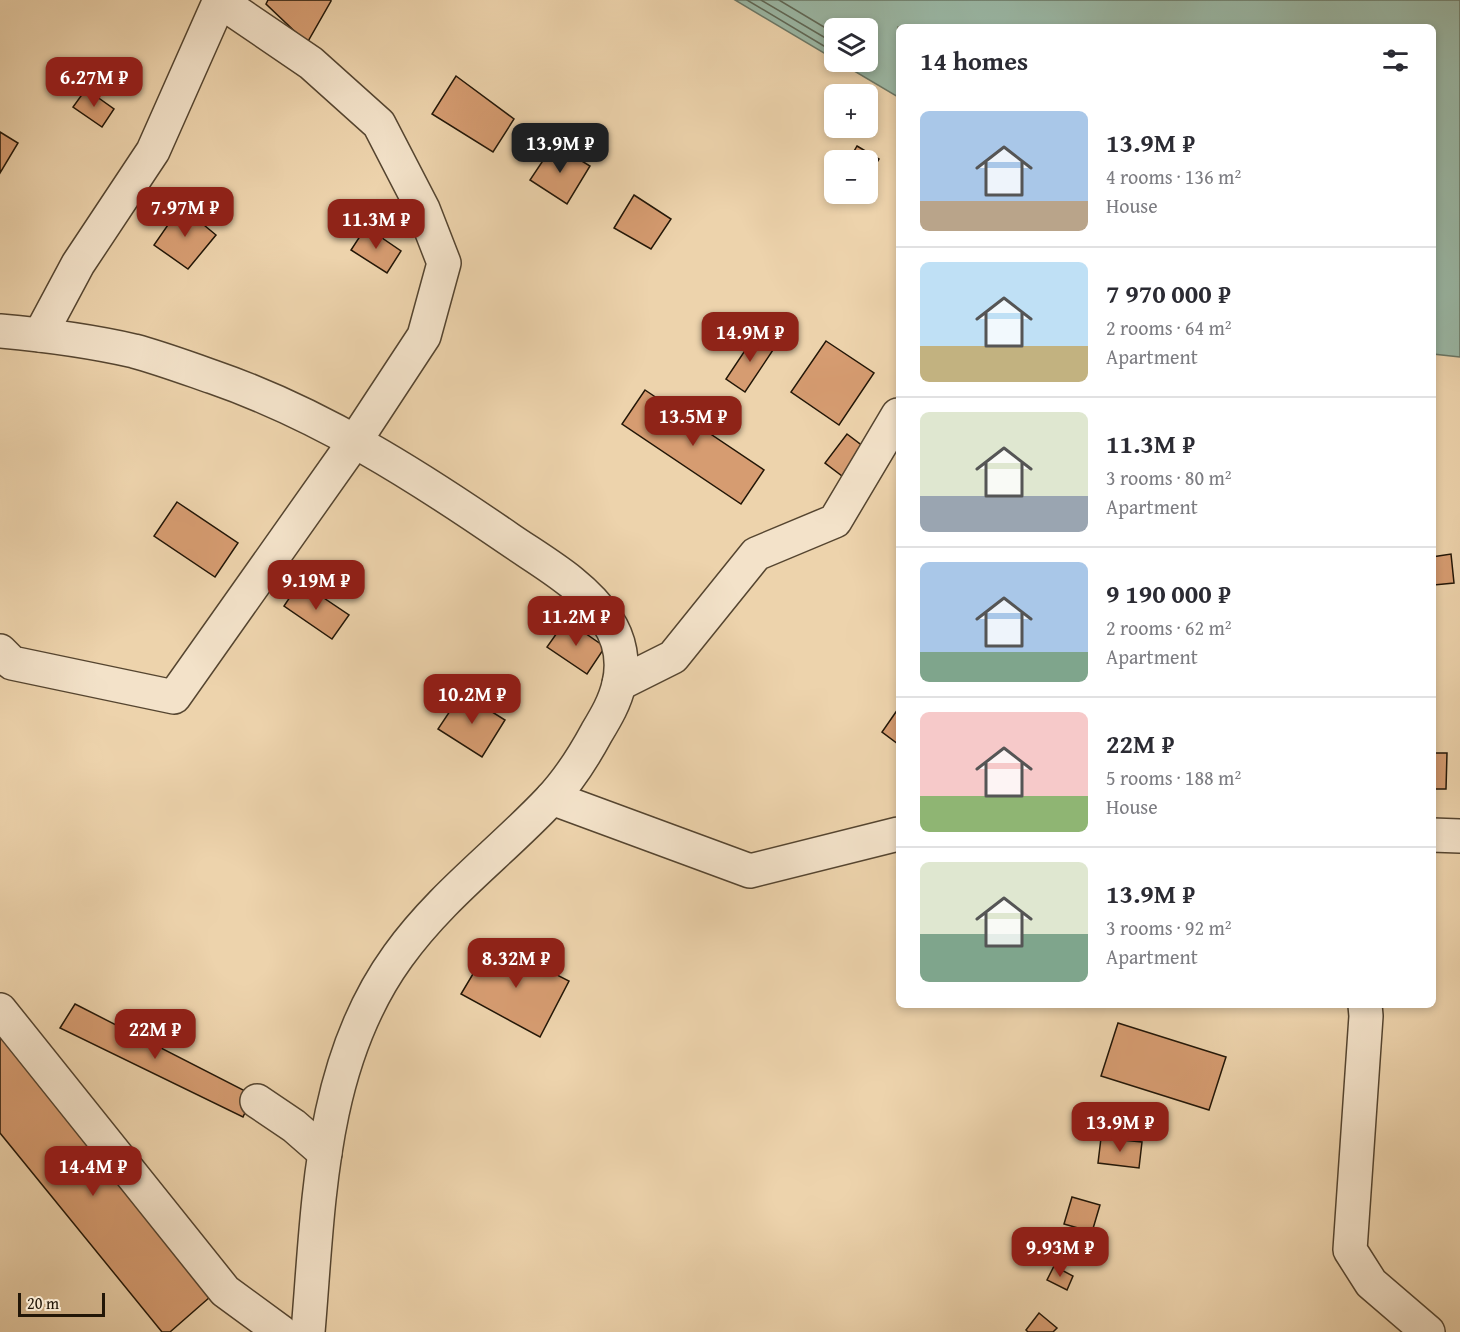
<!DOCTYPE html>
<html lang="en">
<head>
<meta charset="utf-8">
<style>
	:root { --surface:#fff; --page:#f7f7f7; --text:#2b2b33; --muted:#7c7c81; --line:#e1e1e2; --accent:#8f2418 }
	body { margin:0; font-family:"Gentium Book Plus",serif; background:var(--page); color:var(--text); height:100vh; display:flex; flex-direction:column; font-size:22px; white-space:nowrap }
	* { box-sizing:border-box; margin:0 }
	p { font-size:20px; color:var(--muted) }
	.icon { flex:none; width:33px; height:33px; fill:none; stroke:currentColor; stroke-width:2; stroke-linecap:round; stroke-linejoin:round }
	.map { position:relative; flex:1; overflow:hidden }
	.panel { position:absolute; left:896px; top:24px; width:540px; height:984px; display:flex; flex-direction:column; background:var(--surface); border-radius:9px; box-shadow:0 3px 9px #0003 }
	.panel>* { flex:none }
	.tools { position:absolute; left:824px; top:18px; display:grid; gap:12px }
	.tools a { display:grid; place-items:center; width:54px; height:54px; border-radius:9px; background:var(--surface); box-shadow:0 3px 9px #0003; font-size:30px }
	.scale { position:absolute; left:18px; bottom:15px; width:87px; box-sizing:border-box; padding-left:6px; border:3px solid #221607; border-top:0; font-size:16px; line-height:21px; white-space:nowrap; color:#221607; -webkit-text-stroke:4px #f3e2c9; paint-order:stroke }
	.price { position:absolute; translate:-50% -51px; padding:0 14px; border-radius:12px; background:var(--accent); color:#fff; font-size:20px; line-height:39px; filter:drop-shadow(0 2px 3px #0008) }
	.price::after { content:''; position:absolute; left:50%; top:36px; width:18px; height:14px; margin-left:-9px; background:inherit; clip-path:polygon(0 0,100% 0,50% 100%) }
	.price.active { background:#222; color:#fff }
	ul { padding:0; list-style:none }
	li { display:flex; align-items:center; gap:18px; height:150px; padding:0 24px }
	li+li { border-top:2px solid var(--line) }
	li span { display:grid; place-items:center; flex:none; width:168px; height:120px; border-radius:9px; color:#555 }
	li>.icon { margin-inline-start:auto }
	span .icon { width:72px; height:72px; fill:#fffc; stroke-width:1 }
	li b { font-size:26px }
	h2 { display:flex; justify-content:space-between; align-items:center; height:72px; padding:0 24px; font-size:26px }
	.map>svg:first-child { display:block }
	.water { fill:#9ab8a6; stroke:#6a7766; stroke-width:1.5 }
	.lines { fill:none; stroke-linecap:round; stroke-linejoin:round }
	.shore { stroke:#5e6756; stroke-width:1.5 }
	.building { fill:#d69c71; stroke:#221607; stroke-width:1.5 }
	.minor-casing { stroke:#554530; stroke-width:36 }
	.minor { stroke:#f3e2c9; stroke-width:33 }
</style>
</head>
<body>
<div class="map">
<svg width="1460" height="1332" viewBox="0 0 1460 1332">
	<rect width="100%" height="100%" fill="#edd3ac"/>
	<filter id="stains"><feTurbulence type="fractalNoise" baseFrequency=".00333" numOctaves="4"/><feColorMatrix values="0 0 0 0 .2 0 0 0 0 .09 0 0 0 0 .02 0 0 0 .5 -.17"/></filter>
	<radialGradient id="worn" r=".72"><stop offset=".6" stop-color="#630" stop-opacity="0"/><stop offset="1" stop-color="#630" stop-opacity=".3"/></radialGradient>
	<path class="water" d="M735,0h725v357l-27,-3 -1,-327h-534v70l-59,-35h28v-34h-33v31z"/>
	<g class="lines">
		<g class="shore">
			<path d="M747,0l87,52"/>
			<path d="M761,0l73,43"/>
			<path d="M779,0l55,33"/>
		</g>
	</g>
	<g class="building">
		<path d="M268,0h63v1l-24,42 -41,-39z"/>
		<path d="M456,76l58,43 -21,33 -61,-38z"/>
		<path d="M86,89l28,20 -12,18 -29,-20z"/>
		<path d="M0,132l18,11 -18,30z"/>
		<path d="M554,144l36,22 -23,38 -37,-24z"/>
		<path d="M857,146l22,13 -12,20v-19h-18z"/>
		<path d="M634,195l37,24 -20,30 -37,-21z"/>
		<path d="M181,206l35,29 -28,34 -34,-24z"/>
		<path d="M366,227l35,24 -14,22 -36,-23z"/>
		<path d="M756,334l19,13 -30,45 -19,-13z"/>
		<path d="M826,341l48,32 -35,52 -48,-33z"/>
		<path d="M645,390l119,80 -23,34 -119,-80z"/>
		<path d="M847,434l17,13 -22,29 -17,-13z"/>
		<path d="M177,502l61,41 -23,34 -61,-41z"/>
		<path d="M1451,554l3,29 -20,2 -2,-28z"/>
		<path d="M300,582l49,33 -17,24 -48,-33z"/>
		<path d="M566,620l39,27 -18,27 -40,-27z"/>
		<path d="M462,693l43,27 -23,37 -44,-28z"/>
		<path d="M898,709v35l-16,-12z"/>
		<path d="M1432,753h15l-1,36h-14z"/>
		<path d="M492,942l77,39 -29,56 -79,-43z"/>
		<path d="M75,1004l178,91 -10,22 -183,-89z"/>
		<path d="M1118,1023l108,34 -17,53 -108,-34z"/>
		<path d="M0,1033l210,264 -40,35h-8l-162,-199z"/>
		<path d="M1101,1138l41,4 -3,26 -41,-5z"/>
		<path d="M1072,1197l28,8 -8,27 -28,-8z"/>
		<path d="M1054,1266l19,10 -6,14 -20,-10z"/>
		<path d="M1039,1313l18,15 -4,4h-25l-2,-2z"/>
	</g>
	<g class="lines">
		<g class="minor-casing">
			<g id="minor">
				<path d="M0,331c45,4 90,10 134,20 26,7 53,17 79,26 107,37 203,98 296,162 35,24 74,45 98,81 13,19 17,42 12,64 -4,18 -13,33 -22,48 -13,24 -29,49 -47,68 -50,53 -109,96 -152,156 -79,109 -79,248 -90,376"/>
				<path d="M40,335l38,-71 75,-113 67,-151"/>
				<path d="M0,651l12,12 162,34 181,-256 69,-105 20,-73 -21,-54 -44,-85 -68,-61 -91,-62"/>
				<path d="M619,684l54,-27 83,-103 79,-33 63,-106"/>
				<path d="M552,798l198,73 148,-37"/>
				<path d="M1432,835l28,1"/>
				<path d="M1365,1005l1,11 -16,234 21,33 57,49"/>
				<path d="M0,1010l225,281 56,41"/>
				<path d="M257,1101l37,25 31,27"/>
			</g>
		</g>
		<use href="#minor" class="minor"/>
	</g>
	<rect width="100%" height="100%" filter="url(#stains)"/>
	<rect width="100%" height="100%" fill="url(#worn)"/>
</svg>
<div class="tools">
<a><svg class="icon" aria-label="layers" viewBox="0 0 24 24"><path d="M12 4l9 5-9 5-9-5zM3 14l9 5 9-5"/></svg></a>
<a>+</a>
<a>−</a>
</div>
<div class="scale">20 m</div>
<b class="price" style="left:94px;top:108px">6.27M ₽</b>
<b class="price active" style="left:560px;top:174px">13.9M ₽</b>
<b class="price" style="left:185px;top:238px">7.97M ₽</b>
<b class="price" style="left:376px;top:250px">11.3M ₽</b>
<b class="price" style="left:750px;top:363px">14.9M ₽</b>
<b class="price" style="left:693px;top:447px">13.5M ₽</b>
<b class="price" style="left:316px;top:611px">9.19M ₽</b>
<b class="price" style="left:576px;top:647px">11.2M ₽</b>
<b class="price" style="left:472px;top:725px">10.2M ₽</b>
<b class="price" style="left:516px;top:989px">8.32M ₽</b>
<b class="price" style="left:155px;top:1060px">22M ₽</b>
<b class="price" style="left:1120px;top:1153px">13.9M ₽</b>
<b class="price" style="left:93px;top:1197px">14.4M ₽</b>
<b class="price" style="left:1060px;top:1278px">9.93M ₽</b>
<section class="panel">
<h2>14 homes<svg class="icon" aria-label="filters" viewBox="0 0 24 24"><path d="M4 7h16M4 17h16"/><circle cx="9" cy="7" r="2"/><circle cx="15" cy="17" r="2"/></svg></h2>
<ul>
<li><span style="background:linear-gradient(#a9c7e8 75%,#b9a48a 0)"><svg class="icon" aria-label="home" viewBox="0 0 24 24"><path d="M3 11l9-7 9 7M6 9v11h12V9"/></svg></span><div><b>13.9M ₽</b><p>4 rooms · 136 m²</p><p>House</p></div></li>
<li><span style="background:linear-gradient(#bfe0f5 70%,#c2b280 0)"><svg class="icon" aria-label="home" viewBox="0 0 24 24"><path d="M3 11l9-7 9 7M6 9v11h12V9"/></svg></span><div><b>7 970 000 ₽</b><p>2 rooms · 64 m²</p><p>Apartment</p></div></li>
<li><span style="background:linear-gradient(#dfe7d0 70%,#9aa5b1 0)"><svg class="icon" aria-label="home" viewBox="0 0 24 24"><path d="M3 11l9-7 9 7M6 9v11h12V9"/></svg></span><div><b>11.3M ₽</b><p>3 rooms · 80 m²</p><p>Apartment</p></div></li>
<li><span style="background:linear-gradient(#a9c7e8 75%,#7fa58c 0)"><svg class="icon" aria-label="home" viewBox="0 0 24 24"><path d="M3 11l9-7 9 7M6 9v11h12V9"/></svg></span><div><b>9 190 000 ₽</b><p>2 rooms · 62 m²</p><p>Apartment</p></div></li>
<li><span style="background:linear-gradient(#f6c9c9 70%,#8fb573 0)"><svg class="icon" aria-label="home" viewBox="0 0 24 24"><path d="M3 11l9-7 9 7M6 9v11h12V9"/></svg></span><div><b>22M ₽</b><p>5 rooms · 188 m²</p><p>House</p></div></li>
<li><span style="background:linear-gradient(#dfe7d0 60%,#7fa58c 0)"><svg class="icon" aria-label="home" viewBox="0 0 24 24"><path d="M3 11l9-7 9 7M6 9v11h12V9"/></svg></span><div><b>13.9M ₽</b><p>3 rooms · 92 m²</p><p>Apartment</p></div></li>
</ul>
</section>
</div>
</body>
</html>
